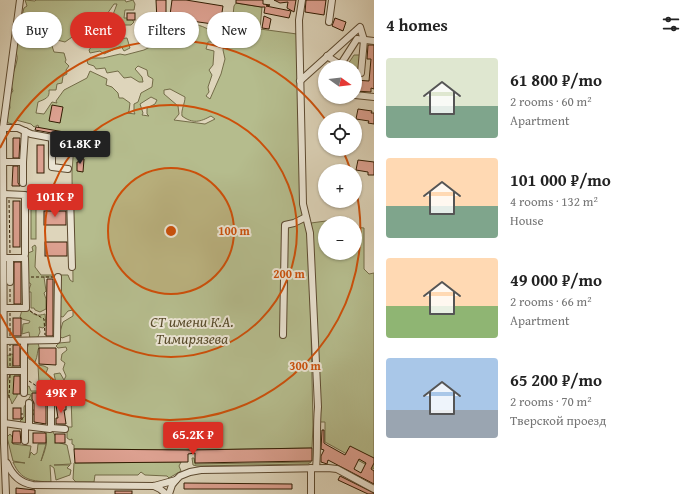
<!DOCTYPE html>
<html lang="en">
<head>
<meta charset="utf-8">
<style>
	:root { --surface:#fff; --page:#f6f6f6; --text:#222; --muted:#767676; --accent:#d93025 }
	body { margin:0; font-family:"Gentium Book Plus",serif; background:var(--page); color:var(--text); height:100vh; display:flex; flex-direction:column; font-size:15px; white-space:nowrap }
	* { box-sizing:border-box; margin:0 }
	p { font-size:13px; color:var(--muted) }
	.icon { flex:none; width:22px; height:22px; fill:none; stroke:currentColor; stroke-width:2; stroke-linecap:round; stroke-linejoin:round }
	.map { position:relative; flex:1; overflow:hidden }
	.panel { display:flex; flex-direction:column; background:var(--surface); width:320px }
	.panel>* { flex:none }
	.banner { position:absolute; left:12px; top:12px; width:302px; height:36px; display:flex; gap:8px }
	.needle { width:26px; rotate:104deg }
	.controls { position:absolute; left:318px; top:60px; display:grid; gap:8px }
	.controls a { display:grid; place-items:center; width:44px; height:44px; border-radius:50%; background:var(--surface); box-shadow:0 1px 3px #0004; font-size:20px }
	.price { position:absolute; translate:-50% -34px; padding:0 9px; border-radius:4px; background:var(--accent); color:#fff; font-size:13px; line-height:26px; filter:drop-shadow(0 1px 2px #0008) }
	.price::after { content:''; position:absolute; left:50%; top:24px; width:12px; height:9px; margin-left:-6px; background:inherit; clip-path:polygon(0 0,100% 0,50% 100%) }
	.price.selected { background:#222; color:#fff }
	ul { padding:0; list-style:none }
	li { display:flex; align-items:center; gap:12px; height:100px; padding:0 12px }
	li span { display:grid; place-items:center; flex:none; width:112px; height:80px; border-radius:4px; color:#555 }
	li>.icon { margin-inline-start:auto }
	span .icon { width:48px; height:48px; fill:#fffc; stroke-width:1 }
	li b { font-size:17px }
	h2 { display:flex; justify-content:space-between; align-items:center; height:48px; padding:0 12px; font-size:17px }
	.pill { padding:0 14px; border-radius:18px; background:var(--surface); box-shadow:0 1px 3px #0004; font-size:14px; line-height:36px }
	.pill.selected { background:var(--accent); color:#fff }
	main { display:flex; flex:1; min-height:0 }
	.map>svg:first-child { display:block }
	.green { fill:#b5bc8d; stroke:#736c48; fill-rule:evenodd }
	.building { fill:#dda191; stroke:#311c02; fill-rule:evenodd }
	.lines { fill:none; stroke-linecap:round; stroke-linejoin:round }
	.minor-casing { stroke:#5c4a30; stroke-width:8 }
	.path { stroke:#311c02; stroke-width:1; stroke-dasharray:3 2; stroke-linecap:butt }
	.minor { stroke:#eae4d3; stroke-width:6 }
	.ring { fill:none; stroke:#cd500a; stroke-width:2 }
	.labels { text-anchor:middle; dominant-baseline:central; stroke-width:4; stroke-linejoin:round; paint-order:stroke }
	.park-label { font-size:15px; font-style:italic; fill:#594c2c; stroke:#eae4d3 }
	.centre { fill:#cd500a; stroke:#eae4d3; stroke-width:2 }
	.ring-label { font-size:12px; text-anchor:middle; font-weight:bold; fill:#cd500a; stroke:#eae4d3; stroke-width:4; stroke-linejoin:round; paint-order:stroke }
</style>
</head>
<body>
<main>
<div class="map">
<svg width="374" height="494" viewBox="0 0 374 494">
	<rect width="100%" height="100%" fill="#ded5bb"/>
	<filter id="stains"><feTurbulence type="fractalNoise" baseFrequency=".005" numOctaves="4"/><feColorMatrix values="0 0 0 0 .2 0 0 0 0 .09 0 0 0 0 .02 0 0 0 .5 -.17"/></filter>
	<radialGradient id="worn" r=".72"><stop offset=".6" stop-color="#630" stop-opacity="0"/><stop offset="1" stop-color="#630" stop-opacity=".3"/></radialGradient>
	<g class="green">
		<path d="M25,0l10,1 1,-1h89l1,2 7,-2 2,4 -1,6h-9l-1,8h7l3,4 -3,3h-9l-1,8 -5,3 1,3 10,-1 3,10 -6,3 -3,-5 -17,8 -4,-3 -10,2 -1,-3 7,-9 5,-4v-6l10,-11 6,-16h-3l-9,13 -6,1 -9,-5 -2,2 4,8 -1,9 -3,1 -2,6 -4,2 -7,-6 -10,7 -8,-2 -6,3 3,9 10,1 2,7 -1,2 4,4 -3,4 1,4 -4,2 -1,7 -5,1 -1,6h-7c1,8 -4,9 -11,12l-2,11 8,1 8,-12 5,1 -1,-2 8,-11 23,-12 3,-7 17,8 -1,6 6,2 6,6 1,5h4l7,5 -1,8 -2,2 8,1 -1,-2v-8l4,-2 3,-9 11,-6 1,-8 -5,-3 -1,-6 -9,-4 -3,3 7,8 1,5h-4l-8,-5 -7,1 -6,-7 -11,2 -2,-5 -9,1 -2,-3 -6,-2 -1,-3 3,-3h13l17,-4 5,1 19,-5 16,-8h6l-1,-6 5,-4 -4,-3 2,-6c17,-1 41,0 50,16l-4,3h-6l-2,7 8,2 -1,14 -4,5 3,5 -4,12 1,5 -3,4 4,3 11,-25 4,-15 -2,-9 3,-16 2,-2 3,1 3,-27 2,-3 26,4 -2,22 37,5 4,135 8,63 4,193 -1,23 -117,2 -121,-1v-4l-2,-1v-5l-2,1 -3,-2v-6l-9,-1 -1,-4 1,-2h7l3,2h4l-1,-31 -8,4 -13,-1 -4,-13 -7,-2 -1,-19 6,1 4,2 -2,5 5,6 -2,5 1,3 6,-4 -2,-9 6,-1 4,7 2,-4 -3,-7 2,-6 -4,-3 1,-6 5,-4 -1,-3 -8,1 -2,-2 3,-3 11,-1v-7l-8,3 -3,-3 4,-13 10,-6v-6l-5,1 -5,6 -4,-1v-11l2,-8 -2,-5v-15h-15l2,14 -2,2 2,6v10l-6,3 -5,-2 -1,-2h-3v-16h-3l3,-8 -3,-2 -1,-14 1,-15 5,-2 -1,-4 3,-2 1,2 -1,20 6,8h27l2,5 3,2 -1,-110 2,-28h-2v-6l-4,-3h-6l-3,-2 -20,-5 -1,-3 -4,2 -3,-3 -15,-4 -3,4 -5,-1 -2,-8 4,-7 -1,-12 4,-5c-5,-12 2,-19 4,-31 1,-3 -1,-6 -1,-9 -1,-8 2,-15 7,-20l-3,-8 4,-15 3,-2zM170,89l15,8c0,7 -4,12 -3,19 11,8 18,6 29,0l4,3 -10,5 -31,-4 5,-6 -1,-8 -14,-12v-4zM151,97l6,3 -2,4 -8,4v6l2,2 -7,-1 1,-2 -3,-9z"/>
		<path d="M354,55h6l-2,14h-3v-2h-9z"/>
		<rect x="31" y="201" width="5" height="38"/>
		<path d="M348,218l1,5h-24v30h30v-26l9,1v41l5,5 5,-1v196l-49,-27v-20h-5l-9,-199z"/>
		<path d="M29,309c4,7 9,7 16,5l1,11 -3,3 -4,-1 1,5 -3,7 2,8c-2,4 -1,9 -4,15l-6,-3 -2,-10 3,-10 -1,-7 -7,2 1,-10 6,-1 1,-2 -8,-2 -2,-2 2,-7z"/>
		<path d="M12,354l2,1 -1,3 -1,10h8l-3,28 -5,8c-1,-5 -3,-6 -4,-10 -3,-8 0,-18 5,-23l-5,-4 -2,-11z"/>
		<path d="M29,386l2,5h6l1,4 -3,3 -1,5 -6,2v5h6l1,2 -6,9 8,5 -9,2 -3,-5h-4l-1,-2 4,-4v-10l7,-12 -6,-1 -2,-5z"/>
		<path d="M51,429l5,8 1,5 10,3 4,19 -17,1h16l-3,3 4,2 -1,5 -14,5 -2,-12 -4,-3 1,17c-19,-1 -30,-1 -38,-20l12,1 -12,-2 -6,-24 3,-3 4,5 -1,5 18,2 -2,12 2,-6 3,3 3,-2 1,-9h8l-5,17c4,-11 8,-19 3,-30z"/>
		<path d="M192,458h2l1,6 116,-2 -3,2 -111,2 -4,-1z"/>
		<path d="M181,462l-2,4 2,5 -12,7 -2,-2 -22,-1 -4,-3 -3,3h-43l-1,7h-18l-3,-3 1,-16z"/>
	</g>
	<g class="building">
		<path d="M156,0h10v16l-6,1v8l-17,2v-4l14,-2z"/>
		<path d="M172,0h14l37,6 -3,19 -43,-6v-3l-7,-1z"/>
		<path d="M236,0h27v4l7,1 -4,1 25,5 -2,7 -25,-5 1,-6h-4l-25,-4z"/>
		<path d="M274,0h22l-2,12 -7,-4 1,-6 -8,1z"/>
		<path d="M306,0h20l-2,15 -19,-3z"/>
		<rect x="127" y="13" width="8" height="7"/>
		<path d="M264,16l7,3 -2,10 -7,-1z"/>
		<path d="M335,18l11,4 -3,9 -11,-5z"/>
		<path d="M227,21h5l-3,11 -6,-1 1,-5h2z"/>
		<path d="M161,31l2,9 -18,4 -2,-9z"/>
		<path d="M368,45h6v44l-3,-1v4l-16,-1v-11l14,1 2,-22h-4z"/>
		<path d="M52,105l11,2 -3,16 -11,-2z"/>
		<path d="M358,109l14,2 -1,2h3v11l-6,-1 1,-2 -13,-2z"/>
		<path d="M36,127l28,5 -1,3 -28,-5z"/>
		<path d="M13,138h7l-1,20h-6z"/>
		<rect x="37" y="145" width="7" height="28"/>
		<path d="M79,158l5,1 -1,13 -6,-1v-9h2z"/>
		<path d="M358,160l16,2v13h-6v-3l-12,-2z"/>
		<path d="M13,166h5v17l2,3h-8z"/>
		<rect x="13" y="201" width="7" height="46"/>
		<rect x="44" y="211" width="22" height="14"/>
		<rect x="45" y="242" width="22" height="14"/>
		<rect x="14" y="262" width="7" height="42"/>
		<path d="M47,279h6v57h-7z"/>
		<rect x="13" y="318" width="8" height="18"/>
		<rect x="13" y="345" width="7" height="21"/>
		<path d="M39,348h17v17l-17,-1z"/>
		<path d="M14,376h6v18h-7z"/>
		<path d="M32,393h6v11h8v20l-12,-2v-19l-2,-4z"/>
		<path d="M66,403v7h-2l2,14h-10v-6h2l-2,-13 3,-1z"/>
		<rect x="13" y="408" width="8" height="11"/>
		<path d="M322,430h2v13l3,2 18,10 5,-9 24,12v5l-3,6 3,2v13l-46,-24 -1,4 -6,-2v-6l3,-6 -3,-1zM359,459l7,4 -5,10 -7,-4z"/>
		<path d="M13,431h7l1,12h-9z"/>
		<rect x="33" y="433" width="13" height="10"/>
		<rect x="55" y="434" width="10" height="9"/>
		<path d="M312,448v13l-117,2v-10l-7,1v8l-113,1 -1,-14 115,1z"/>
		<path d="M340,476l34,17v1h-6l-30,-14z"/>
		<path d="M184,483l108,1v5h-108z"/>
		<path d="M16,488l19,2v4h-19z"/>
		<rect x="115" y="491" width="17" height="3"/>
	</g>
	<g class="lines">
		<g class="minor-casing">
			<g id="minor">
				<path d="M302,0l-3,20 4,184 7,29 8,174c-2,21 0,41 -2,61"/>
				<path d="M329,22l3,-22"/>
				<path d="M327,56l12,8"/>
				<path d="M339,67l18,-28 17,2"/>
				<path d="M300,81l60,-54 4,13 -3,33 -6,-1"/>
				<path d="M355,95l19,2"/>
				<path d="M3,128h15l13,6 32,6"/>
				<path d="M52,139v28l16,2"/>
				<path d="M4,162h19v21"/>
				<path d="M23,162l2,-31"/>
				<path d="M4,194l21,1v59"/>
				<path d="M70,195l2,72"/>
				<path d="M4,258h21l1,50h-22"/>
				<path d="M10,282v-24"/>
				<path d="M283,335l2,-110 9,-2 12,-6"/>
				<path d="M4,341l53,-1 1,-63"/>
				<path d="M4,371h20"/>
				<path d="M24,393v-52"/>
				<path d="M4,423l21,3v15"/>
				<path d="M25,426l25,3 1,-1v-25l4,-2"/>
				<path d="M29,426v-23"/>
				<path d="M51,428l14,1"/>
				<path d="M7,463c5,12 13,20 26,22l121,1 22,-6 4,-4 10,-4 11,-2 127,-2 9,1 37,20"/>
				<path d="M311,468v26"/>
				<path d="M154,486l6,3 6,5"/>
				<path d="M6,494l-2,-51 -1,-315 17,-128"/>
				<path d="M169,494l3,-9 4,-5"/>
			</g>
		</g>
		<g class="path">
			<path d="M9,200l1,53"/>
			<path d="M31,277h23"/>
			<path d="M10,302v-15"/>
			<path d="M30,311l14,8 1,16"/>
			<path d="M10,336v-23"/>
			<path d="M10,366v-21"/>
			<path d="M29,381l18,12 2,5"/>
			<path d="M9,398l1,-23"/>
			<path d="M22,420v-7"/>
		</g>
		<use href="#minor" class="minor"/>
	</g>
	<circle cx="171" cy="231" r="63" fill="#cd500a" fill-opacity=".12"/>
	<g class="ring">
		<circle cx="171" cy="231" r="63"/>
		<circle cx="171" cy="231" r="126"/>
		<path d="M0 148A190 190 0 0 1 325 119M342 149A190 190 0 0 1 351 171M355 185A190 190 0 0 1 0 314"/>
	</g>
	<g class="labels">
		<g class="park-label">
			<text x="192" y="321">СТ имени К.А.<tspan x="192" dy="17">Тимирязева</tspan></text>
		</g>
	</g>
	<circle cx="171" cy="231" r="6" class="centre"/>
	<g class="ring-label">
		<text x="234" y="235">100 m</text>
		<text x="289" y="278">200 m</text>
		<text x="305" y="370">300 m</text>
	</g>
	<rect width="100%" height="100%" filter="url(#stains)"/>
	<rect width="100%" height="100%" fill="url(#worn)"/>
</svg>
<div class="controls">
<a><svg class="needle" viewBox="-14 -14 28 28"><path d="M0-13l5 13h-10z" fill="#e53935"/><path d="M0 13l5-13h-10z" fill="#767676"/></svg></a>
<a><svg class="icon" aria-label="locate" viewBox="0 0 24 24"><circle cx="12" cy="12" r="6"/><path d="M12 2v4M12 18v4M2 12h4M18 12h4"/></svg></a>
<a>+</a>
<a>−</a>
</div>
<b class="price selected" style="left:80px;top:165px">61.8K ₽</b>
<b class="price" style="left:55px;top:218px">101K ₽</b>
<b class="price" style="left:61px;top:414px">49K ₽</b>
<b class="price" style="left:193px;top:456px">65.2K ₽</b>
<div class="banner">
<a class="pill">Buy</a>
<a class="pill selected">Rent</a>
<a class="pill">Filters</a>
<a class="pill">New</a>
</div>
</div>
<section class="panel">
<h2>4 homes<svg class="icon" aria-label="filters" viewBox="0 0 24 24"><path d="M4 7h16M4 17h16"/><circle cx="9" cy="7" r="2"/><circle cx="15" cy="17" r="2"/></svg></h2>
<ul>
<li><span style="background:linear-gradient(#dfe7d0 60%,#7fa58c 0)"><svg class="icon" aria-label="home" viewBox="0 0 24 24"><path d="M3 11l9-7 9 7M6 9v11h12V9"/></svg></span><div><b>61 800 ₽/mo</b><p>2 rooms · 60 m²</p><p>Apartment</p></div></li>
<li><span style="background:linear-gradient(#ffd9b3 60%,#7fa58c 0)"><svg class="icon" aria-label="home" viewBox="0 0 24 24"><path d="M3 11l9-7 9 7M6 9v11h12V9"/></svg></span><div><b>101 000 ₽/mo</b><p>4 rooms · 132 m²</p><p>House</p></div></li>
<li><span style="background:linear-gradient(#ffd9b3 60%,#8fb573 0)"><svg class="icon" aria-label="home" viewBox="0 0 24 24"><path d="M3 11l9-7 9 7M6 9v11h12V9"/></svg></span><div><b>49 000 ₽/mo</b><p>2 rooms · 66 m²</p><p>Apartment</p></div></li>
<li><span style="background:linear-gradient(#a9c7e8 65%,#9aa5b1 0)"><svg class="icon" aria-label="home" viewBox="0 0 24 24"><path d="M3 11l9-7 9 7M6 9v11h12V9"/></svg></span><div><b>65 200 ₽/mo</b><p>2 rooms · 70 m²</p><p>Тверской проезд</p></div></li>
</ul>
</section>
</main>
</body>
</html>
